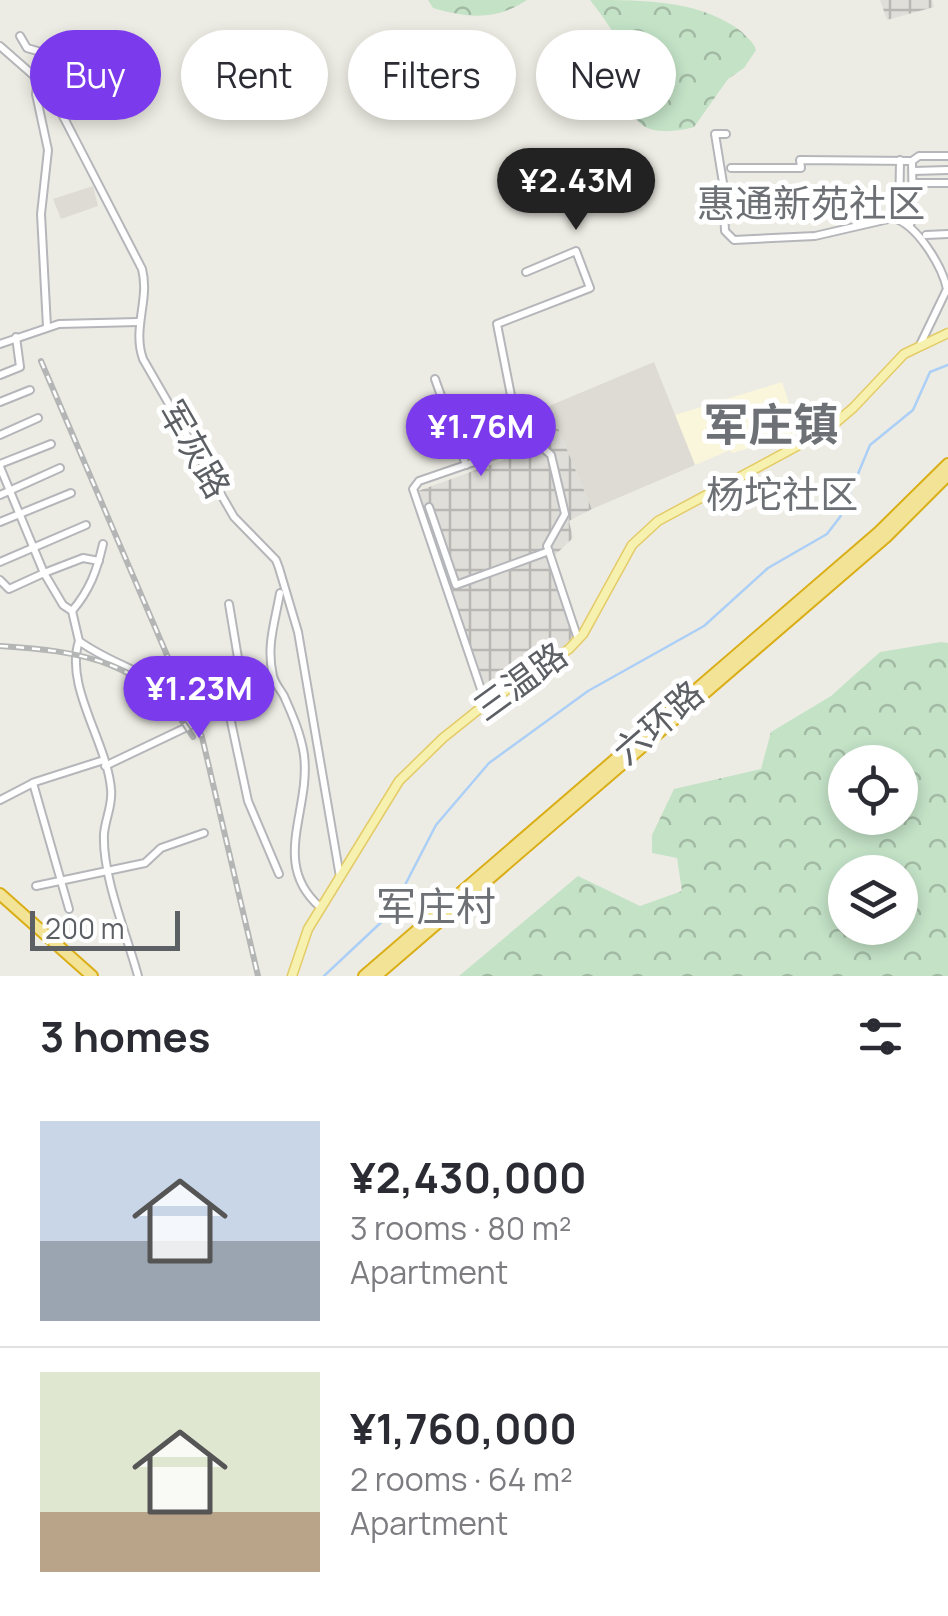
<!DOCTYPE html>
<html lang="en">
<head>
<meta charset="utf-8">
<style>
	:root { --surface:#fff; --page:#f2f2f3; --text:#2b2b33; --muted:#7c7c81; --line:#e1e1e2; --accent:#7c3aed }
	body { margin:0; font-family:Manrope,"Noto Sans SC",sans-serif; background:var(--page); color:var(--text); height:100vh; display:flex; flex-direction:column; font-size:38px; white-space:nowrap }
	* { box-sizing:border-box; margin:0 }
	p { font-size:32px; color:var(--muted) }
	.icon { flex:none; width:55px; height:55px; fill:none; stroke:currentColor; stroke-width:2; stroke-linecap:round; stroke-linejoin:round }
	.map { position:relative; height:976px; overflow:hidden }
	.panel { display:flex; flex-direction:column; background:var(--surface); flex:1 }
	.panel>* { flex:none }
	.hud { position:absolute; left:30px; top:30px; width:890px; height:90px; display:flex; gap:20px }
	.buttons { position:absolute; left:828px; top:745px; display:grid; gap:20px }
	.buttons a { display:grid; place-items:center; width:90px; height:90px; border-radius:50%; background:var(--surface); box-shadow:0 5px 15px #0003; font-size:50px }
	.scale { position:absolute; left:30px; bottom:25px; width:150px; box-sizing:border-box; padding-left:10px; border:5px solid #5c5f63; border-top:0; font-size:28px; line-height:35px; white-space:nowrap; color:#5c5f63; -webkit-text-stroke:8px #fff; paint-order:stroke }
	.price { position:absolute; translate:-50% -85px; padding:0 22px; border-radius:35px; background:var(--accent); color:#fff; font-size:32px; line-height:65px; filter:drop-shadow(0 2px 5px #0008) }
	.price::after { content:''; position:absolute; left:50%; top:60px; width:30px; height:22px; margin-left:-15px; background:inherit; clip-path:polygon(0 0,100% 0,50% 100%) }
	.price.selected { background:#222; color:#fff }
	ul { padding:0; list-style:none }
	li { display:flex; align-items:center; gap:30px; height:250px; padding:0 40px }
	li+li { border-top:2px solid var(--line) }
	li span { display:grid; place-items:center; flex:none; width:280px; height:200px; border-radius:0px; color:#555 }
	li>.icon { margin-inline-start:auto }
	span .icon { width:120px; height:120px; fill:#fffc; stroke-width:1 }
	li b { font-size:42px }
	h2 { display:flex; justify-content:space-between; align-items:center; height:120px; padding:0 40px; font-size:42px }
	.pill { padding:0 35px; border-radius:45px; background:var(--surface); box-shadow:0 5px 15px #0003; font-size:35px; line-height:90px }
	.pill.selected { background:var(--accent); color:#fff }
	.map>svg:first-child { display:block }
	.commercial { fill:#faf6dc }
	.industrial { fill:url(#industrial-grid) }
	.education { fill:#dddbd3 }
	.forest { fill:url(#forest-crowns); fill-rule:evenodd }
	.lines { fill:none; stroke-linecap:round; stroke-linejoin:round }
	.stream { stroke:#abcff6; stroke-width:2.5 }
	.minor-casing { stroke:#b5b6ba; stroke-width:10 }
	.major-casing { stroke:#e3cb68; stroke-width:11 }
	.highway-casing { stroke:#daae17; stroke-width:14 }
	.minor { stroke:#fff; stroke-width:6 }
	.major { stroke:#f7f1b0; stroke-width:8 }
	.highway { stroke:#f2e397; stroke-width:10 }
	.rail-casing { stroke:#b4b5b5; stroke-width:6 }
	.rail { stroke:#fff; stroke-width:2.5; stroke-dasharray:8; stroke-linecap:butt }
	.labels { text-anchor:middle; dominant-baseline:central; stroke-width:10; stroke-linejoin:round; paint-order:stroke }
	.street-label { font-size:35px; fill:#5c5f63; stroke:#fff }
	.neighbourhood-label { font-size:38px; fill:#6d7175; stroke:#fff }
	.quarter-label { font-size:40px; fill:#6d7175; stroke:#fff }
	.district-label { font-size:45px; font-weight:bold; fill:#6d7175; stroke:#fff }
</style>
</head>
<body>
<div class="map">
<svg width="948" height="976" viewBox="0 0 948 976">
	<defs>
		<pattern id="industrial-grid" width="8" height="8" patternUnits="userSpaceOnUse" patternTransform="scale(2.5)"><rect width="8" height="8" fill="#dfded9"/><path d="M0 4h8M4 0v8" fill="none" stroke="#b8b7b4"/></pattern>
		<pattern id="forest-crowns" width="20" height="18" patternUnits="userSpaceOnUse" patternTransform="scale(2.5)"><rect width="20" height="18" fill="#c3e2c6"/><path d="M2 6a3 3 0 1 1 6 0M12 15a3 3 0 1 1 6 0" fill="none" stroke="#a2baa4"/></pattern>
	</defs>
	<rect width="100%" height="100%" fill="#edece4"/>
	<path class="commercial" d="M782,382l17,52 -67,19 -2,-3 -35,15 -20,-50z"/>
	<g class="industrial">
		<path d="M880,0h52l2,7 -47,13z"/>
		<path d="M549,406l43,103 -23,12 4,17 -18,17 -9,3 27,78 -12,14 -50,32 -4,-5 -24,8 -65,-194 108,-39 -5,-35z"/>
	</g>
	<g class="education">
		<path d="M93,186l5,20 -37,13 -8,-20z"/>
		<path d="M654,362l41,103 -103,44 -43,-103z"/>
	</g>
	<g class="forest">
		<path d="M428,0h99c-31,21 -59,18 -94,8z"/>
		<path d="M590,0c55,0 111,0 152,32 6,7 11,9 14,18l-12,18 -16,11 -34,48c-26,7 -61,9 -63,-25 0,-11 3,-22 0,-32 -7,-24 -26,-51 -41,-70z"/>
		<path d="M941,642l7,1v333h-489l119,-100 62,30 42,-15 -5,-33 -25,-5v-18l22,-46 87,-20 10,-37 60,-36 49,-44zM900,762v56h-55v-56zM900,872v56h-55v-56z"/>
	</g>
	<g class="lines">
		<path class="stream" d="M324,976l66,-62 46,-89 53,-62 99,-72 116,-65 64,-58 59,-34 13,-17 30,-72 43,-35 17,-38 18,-7"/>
		<g class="minor-casing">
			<g id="minor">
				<path d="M20,36l7,12 24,7 9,11 -5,13 -8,7"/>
				<path d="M0,46l49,43 93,180c8,31 -10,59 1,90l91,158 42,43 3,8 19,64 42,245"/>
				<path d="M38,77l-2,17 12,56 -7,64 6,113"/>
				<path d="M726,134h-11l8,49 2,48 9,9 81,-4 78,-18c24,6 49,48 54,71l-27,56"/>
				<path d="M731,168h70l-1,-8 112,1 7,-5h29"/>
				<path d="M913,171l35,-1"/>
				<path d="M913,183h35"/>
				<path d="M899,219l1,-59"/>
				<path d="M909,226l4,-7 -1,-58"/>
				<path d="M926,235l22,-1"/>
				<path d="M0,344l59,-20 79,-2"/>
				<path d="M0,375l20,-8 -4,-30"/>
				<path d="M435,379l31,86"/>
				<path d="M0,402l30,-12"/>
				<path d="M0,435l38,-17"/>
				<path d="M533,439l18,16 14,59 -18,32 31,93"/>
				<path d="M0,464l51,-20"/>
				<path d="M0,467l44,106 39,-15 16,3"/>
				<path d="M0,495l60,-27"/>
				<path d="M429,507l27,78 93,-34"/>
				<path d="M0,522l71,-29"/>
				<path d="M0,562l86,-37"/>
				<path d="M0,580l9,9 35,-16 19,32 9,6 7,30c41,30 87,31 111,83"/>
				<path d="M280,593c-5,29 -14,53 -7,83 2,8 7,13 11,20 8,18 17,38 20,59 7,56 -34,108 16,152"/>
				<path d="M229,604l15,90"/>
				<path d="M72,611c18,-21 25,-41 31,-67"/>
				<path d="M79,641c-15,45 28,101 32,148 2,16 -6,30 -7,45 -2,42 23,101 34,142"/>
				<path d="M227,703l21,98 31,73"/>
				<path d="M486,704l-73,-215 6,-8 93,-32 7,-9 -1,-9 -21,-107 93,-36 -14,-37 -50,21"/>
				<path d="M105,766l82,-39 86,-47"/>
				<path d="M33,783l36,126"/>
				<path d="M0,800l35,-18 69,-22"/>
				<path d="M36,886l109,-23 16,-15 43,-15"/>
			</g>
		</g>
		<g class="major-casing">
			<path id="major" d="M292,976l16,-47 91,-148 44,-43 45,-36 81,-53 14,-15 49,-89 26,-24 169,-91 26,-22 51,-54 44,-21"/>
		</g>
		<g class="highway-casing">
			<g id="highway">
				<path d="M0,894l92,82"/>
				<path d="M364,976l515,-444 69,-68"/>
				<path d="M376,976l510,-439 62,-62"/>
			</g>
		</g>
		<use href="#minor" class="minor"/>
		<use href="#major" class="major"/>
		<use href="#highway" class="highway"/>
		<g class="rail-casing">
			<g id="rail">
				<path d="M41,361l161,376 56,239"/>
				<path d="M0,646c82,5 147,15 193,91"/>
			</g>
		</g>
		<use href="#rail" class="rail"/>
	</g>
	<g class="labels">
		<g class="street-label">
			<text transform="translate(195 449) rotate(60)">军灰路</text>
			<text transform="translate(520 681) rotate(-36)">三温路</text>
			<text transform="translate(658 722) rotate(-41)">六环路</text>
		</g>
		<g class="neighbourhood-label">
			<text x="811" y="202">惠通新苑社区</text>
			<text x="782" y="493">杨坨社区</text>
		</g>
		<g class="quarter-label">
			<text x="436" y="905">军庄村</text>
		</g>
		<g class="district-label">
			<text x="771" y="424">军庄镇</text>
		</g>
	</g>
</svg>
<div class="buttons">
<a><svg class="icon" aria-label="locate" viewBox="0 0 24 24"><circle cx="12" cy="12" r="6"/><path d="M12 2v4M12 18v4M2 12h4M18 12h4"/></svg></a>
<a><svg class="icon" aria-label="layers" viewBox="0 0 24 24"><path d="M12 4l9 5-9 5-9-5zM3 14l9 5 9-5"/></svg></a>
</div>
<div class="scale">200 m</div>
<b class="price selected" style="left:576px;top:233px">¥2.43M</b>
<b class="price" style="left:481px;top:479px">¥1.76M</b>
<b class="price" style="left:199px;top:741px">¥1.23M</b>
<div class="hud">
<a class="pill selected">Buy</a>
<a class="pill">Rent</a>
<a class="pill">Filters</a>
<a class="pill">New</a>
</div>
</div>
<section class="panel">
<h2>3 homes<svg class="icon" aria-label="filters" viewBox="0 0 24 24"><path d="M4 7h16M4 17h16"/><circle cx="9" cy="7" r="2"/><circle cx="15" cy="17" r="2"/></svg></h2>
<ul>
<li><span style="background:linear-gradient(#c9d6e8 60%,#9aa5b1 0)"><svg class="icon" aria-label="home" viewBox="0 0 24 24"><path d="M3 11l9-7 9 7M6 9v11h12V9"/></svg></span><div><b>¥2,430,000</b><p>3 rooms · 80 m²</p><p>Apartment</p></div></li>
<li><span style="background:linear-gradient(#dfe7d0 70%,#b9a48a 0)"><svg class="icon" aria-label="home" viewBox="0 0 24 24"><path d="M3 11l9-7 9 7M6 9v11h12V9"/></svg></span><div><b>¥1,760,000</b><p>2 rooms · 64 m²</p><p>Apartment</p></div></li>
</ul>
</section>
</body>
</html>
